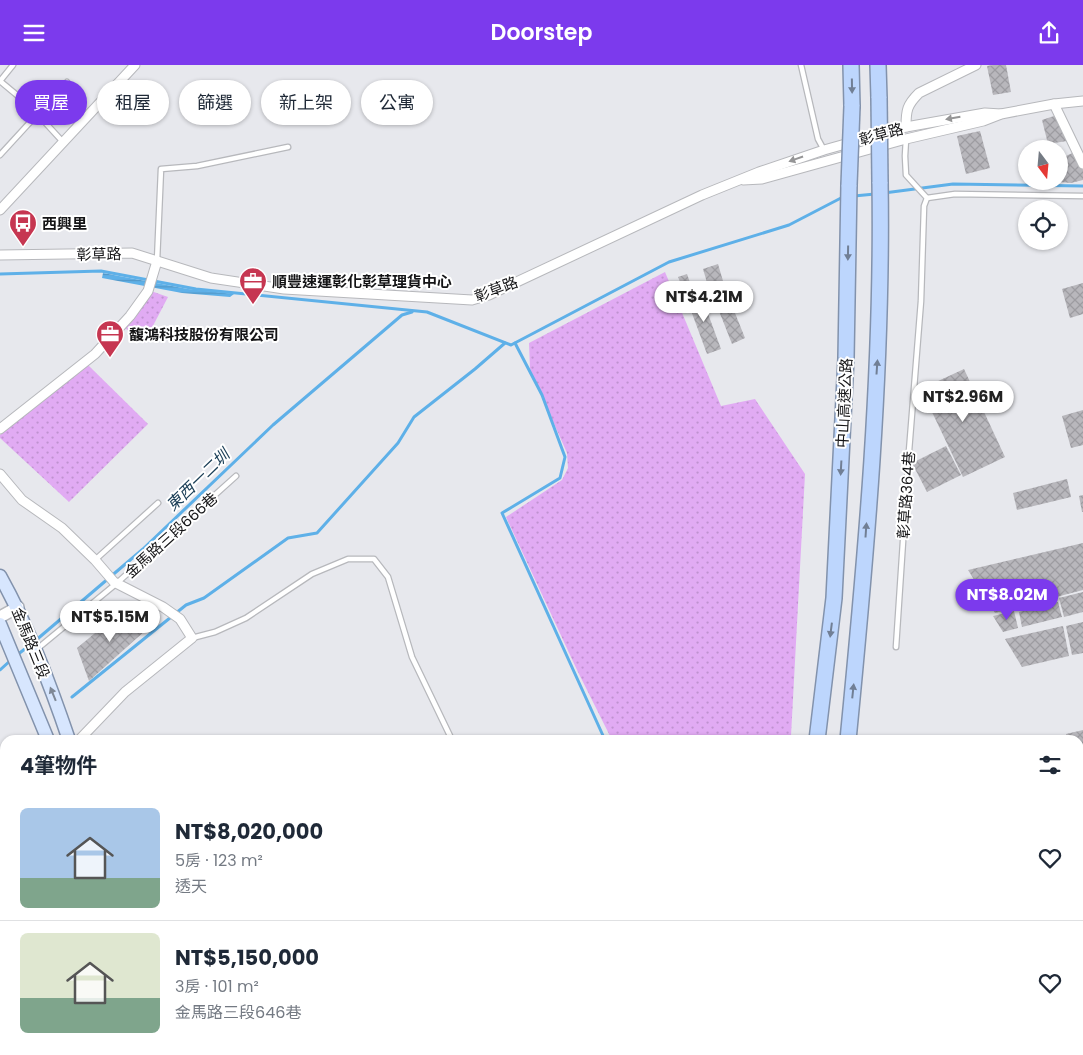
<!DOCTYPE html>
<html lang="zh-TW">
<head>
<meta charset="utf-8">
<style>
	:root { --surface:#fff; --page:#f6f6f7; --text:#1f2937; --muted:#747a83; --line:#e0e1e3; --accent:#7c3aed }
	body { margin:0; font-family:Poppins,"Noto Sans TC",sans-serif; background:var(--page); color:var(--text); height:100vh; display:flex; flex-direction:column; font-size:19px; white-space:nowrap }
	* { box-sizing:border-box; margin:0 }
	p { font-size:16px; color:var(--muted) }
	.icon { flex:none; width:28px; height:28px; fill:none; stroke:currentColor; stroke-width:2; stroke-linecap:round; stroke-linejoin:round }
	.map { position:relative; flex:1; overflow:hidden }
	.drawer { position:absolute; left:0px; top:670px; width:1084px; height:320px; display:flex; flex-direction:column; background:var(--surface); border-radius:15px 15px 0 0; box-shadow:0 1px 4px #0004 }
	.drawer>* { flex:none }
	.top-card { position:absolute; left:15px; top:15px; width:500px; height:45px; display:flex; gap:10px }
	.needle { width:32px; rotate:164deg }
	.controls { position:absolute; left:1018px; top:75px; display:grid; gap:10px }
	.controls a { display:grid; place-items:center; width:50px; height:50px; border-radius:50%; background:var(--surface); box-shadow:0 1px 4px #0004; font-size:25px }
	.price { position:absolute; translate:-50% -42px; padding:0 11px; border-radius:18px; background:#fff; color:#222; font-size:16px; line-height:32px; filter:drop-shadow(0 1px 2px #0008) }
	.price::after { content:''; position:absolute; left:50%; top:30px; width:15px; height:11px; margin-left:-8px; background:inherit; clip-path:polygon(0 0,100% 0,50% 100%) }
	.price.current { background:var(--accent); color:#fff }
	ul { padding:0; list-style:none }
	li { display:flex; align-items:center; gap:15px; height:125px; padding:0 20px }
	li+li { border-top:1px solid var(--line) }
	li span { display:grid; place-items:center; flex:none; width:140px; height:100px; border-radius:8px; color:#555 }
	li>.icon { margin-inline-start:auto }
	span .icon { width:60px; height:60px; fill:#fffc; stroke-width:1 }
	li b { font-size:21px }
	h2 { display:flex; justify-content:space-between; align-items:center; height:60px; padding:0 20px; font-size:21px }
	.tag { padding:0 18px; border-radius:22px; background:var(--surface); box-shadow:0 1px 4px #0004; font-size:18px; line-height:45px }
	.tag.current { background:var(--accent); color:#fff }
	header { display:flex; justify-content:space-between; align-items:center; height:65px; padding:0 20px; background:var(--accent); color:#fff; font-size:22px; font-weight:600 }
	.map>svg:first-child { display:block }
	.grass { fill:url(#grass-dots) }
	.water { fill:url(#water-rules) }
	.lines { fill:none; stroke-linecap:round; stroke-linejoin:round }
	.stream { stroke:#5eb0e8; stroke-width:3 }
	.building { fill:url(#building-cross-hatch) }
	.lane-casing { stroke:#b7b8bc; stroke-width:7 }
	.street-casing { stroke:#b7b8bc; stroke-width:11 }
	.secondary-casing { stroke:#b7b8bc; stroke-width:14 }
	.primary-casing { stroke:#8292ac; stroke-width:15 }
	.highway-casing { stroke:#8292ac; stroke-width:18 }
	.lane { stroke:#fff; stroke-width:4.5 }
	.street { stroke:#fff; stroke-width:9 }
	.secondary { stroke:#fff; stroke-width:11 }
	.primary { stroke:#d7e6fe; stroke-width:12 }
	.highway { stroke:#bdd6fd; stroke-width:15 }
	.highway-bridge-casing { stroke:#8292ac; stroke-width:18; stroke-linecap:butt }
	.highway-bridge { stroke:#bdd6fd; stroke-width:15 }
	.oneway { fill:#717f95 }
	.oneway2 { fill:#959596 }
	.oneway3 { fill:#7f8896 }
	.labels { text-anchor:middle; dominant-baseline:central; stroke-width:4; stroke-linejoin:round; paint-order:stroke }
	.street-label { font-size:15px; fill:#141416; stroke:#fff }
	.poi-label { font-size:15px; font-weight:bold; fill:#141416; stroke:#fff; text-anchor:start }
	.water-label { font-size:16px; font-style:italic; fill:#1d4058; stroke:#fff }
</style>
</head>
<body>
<header><svg class="icon" aria-label="menu" viewBox="0 0 24 24"><path d="M4 6h16M4 12h16M4 18h16"/></svg>Doorstep<svg class="icon" aria-label="share" viewBox="0 0 24 24"><path d="M12 15V3M7 8l5-5 5 5M5 13v7h14v-7"/></svg></header>
<div class="map">
<svg width="1083" height="990" viewBox="0 0 1083 990">
	<defs>
		<pattern id="grass-dots" width="8" height="8" patternUnits="userSpaceOnUse" patternTransform="scale(1.25)"><rect width="8" height="8" fill="#e1abf3"/><path d="M2 2h.1M6 6h.1" fill="none" stroke="#c092d0" stroke-width="1.8" stroke-linecap="round"/></pattern>
		<pattern id="water-rules" width="6" height="5" patternUnits="userSpaceOnUse" patternTransform="scale(1.25)"><rect width="6" height="5" fill="#5eb0e8"/><path d="M0 2.5h6" fill="none" stroke="#5196c6"/></pattern>
		<pattern id="building-cross-hatch" width="8" height="8" patternUnits="userSpaceOnUse" patternTransform="scale(1.25)"><rect width="8" height="8" fill="#b8b7bc"/><path d="M0 0l8 8M0 8l8-8" fill="none" stroke="#9d9ca1"/></pattern>
	</defs>
	<rect width="100%" height="100%" fill="#e7e8ed"/>
	<g class="grass">
		<path d="M665,207l56,134 34,-7 50,75 -14,262 -12,4h-142l-1,-3 -9,3h-15l-35,-70 -71,-153 56,-37 6,-12 -1,-15 -37,-84 -1,-26z"/>
		<path d="M151,226l17,6 -24,46 -19,-15z"/>
		<path d="M88,300l60,59 -79,78 -69,-64v-3z"/>
	</g>
	<path class="water" d="M103,208l85,16 46,5 -4,3 -48,-4 -80,-15z"/>
	<g class="lines">
		<g class="stream">
			<path d="M884,128l69,-9 130,2"/>
			<path d="M854,131l21,-2"/>
			<path d="M0,209l101,-3 95,18 231,23 84,33 158,-83 120,-37 52,-27 4,-1"/>
			<path d="M515,278l27,52 23,62 -5,21 -58,35 103,227"/>
			<path d="M35,576l108,-92 130,-124 129,-110 10,-3"/>
			<path d="M17,590l13,-10"/>
			<path d="M0,605l11,-10"/>
			<path d="M72,632l114,-92 18,-7 84,-60 29,-5 81,-90 16,-26 61,-48 30,-26"/>
		</g>
	</g>
	<g class="building">
		<path d="M993,0h13l5,27 -18,3 -6,-29z"/>
		<path d="M1057,50l10,26 -19,3 -6,-24z"/>
		<path d="M980,66l10,37 -24,6 -9,-38z"/>
		<path d="M1075,87l8,18v10l-12,3 -12,-1v-23z"/>
		<path d="M718,199l5,17 -15,5 -5,-17z"/>
		<path d="M687,209l6,17 -8,3 -7,-17z"/>
		<path d="M723,218l22,55 -13,6 -22,-56z"/>
		<path d="M1083,218v31l-13,4 -8,-29z"/>
		<path d="M700,227l21,57 -14,5 -21,-57z"/>
		<path d="M964,304l41,88 -42,20 -42,-88z"/>
		<path d="M1083,345v35l-12,3 -9,-32z"/>
		<path d="M946,381l15,29 -34,17 -15,-29z"/>
		<path d="M1067,414l4,18 -54,13 -4,-17z"/>
		<path d="M1083,430v17h-1l-3,-16z"/>
		<path d="M1083,478v47l-88,23 -27,-43z"/>
		<path d="M1083,527v20l-19,5 -5,-19z"/>
		<path d="M1058,537l4,15 -40,10 -3,-15z"/>
		<path d="M134,544l13,20 -58,52 -12,-33 29,-24 8,-1z"/>
		<path d="M1014,546l4,17 -15,4 -10,-16z"/>
		<path d="M1083,557v31l-11,2 -6,-29z"/>
		<path d="M1063,561l6,30 -47,11 -17,-28z"/>
		<path d="M1083,665v38l-4,1v-29h-12l-1,-6z"/>
		<path d="M1083,832v28l-2,1 -2,-4v-23z"/>
		<path d="M300,985h24l2,5h-32l-1,-2z"/>
		<path d="M339,985h10l2,5h-25z"/>
	</g>
	<g class="lines">
		<g class="lane-casing">
			<g id="lane">
				<path d="M801,0l17,74 6,11"/>
				<path d="M0,16l30,25 33,36"/>
				<path d="M0,16l13,-16"/>
				<path d="M0,90l67,-73"/>
				<path d="M927,133l28,-4 128,2"/>
				<path d="M157,196l4,-92 36,-3 91,-19"/>
				<path d="M95,495l63,-57"/>
				<path d="M192,573l23,-6 31,-14 66,-44 36,-15h26l14,18 24,80 40,83"/>
				<path d="M896,582l13,-196 12,-150 3,-95 3,-8 -21,-23 -1,-19 1,-17"/>
				<path d="M37,584l80,-66 119,-107"/>
				<path d="M580,985l2,5"/>
			</g>
		</g>
		<g class="street-casing">
			<g id="street">
				<path d="M1054,39l29,60"/>
				<path d="M906,62c0,-17 1,-22 13,-34l57,-28"/>
				<path d="M743,115l19,-1 144,-40 77,-18 18,-7 53,-10 29,-3"/>
				<path d="M0,145l135,-145"/>
				<path d="M0,190l132,-2 79,25 73,11 188,11 17,-5 213,-100 57,-23 65,-22 82,-23 79,-14 16,1"/>
				<path d="M0,364l95,-75 35,-38 18,-25 9,-30"/>
				<path d="M0,409l22,26 40,28 33,32 19,22 49,25 17,12 12,19 -67,54 -46,48"/>
				<path d="M1079,890l4,-2"/>
				<path d="M0,895l5,15"/>
				<path d="M0,969l5,-15"/>
				<path d="M911,990l9,-5"/>
			</g>
		</g>
		<g class="secondary-casing">
			<path id="secondary" d="M0,552l18,-10"/>
		</g>
		<g class="primary-casing">
			<g id="primary">
				<path d="M0,511c29,52 50,108 69,164"/>
				<path d="M0,559l48,116"/>
				<path d="M116,985l1,5"/>
				<path d="M131,985l1,5"/>
			</g>
		</g>
		<g class="highway-casing">
			<g id="highway">
				<path d="M851,0l1,41"/>
				<path d="M878,0l1,33"/>
				<path d="M817,675l17,-142 12,-240 3,-173"/>
				<path d="M848,675c18,-184 35,-373 32,-558"/>
				<path d="M773,990l1,-5"/>
				<path d="M799,990l1,-5"/>
			</g>
		</g>
		<use href="#lane" class="lane"/>
		<use href="#street" class="street"/>
		<use href="#secondary" class="secondary"/>
		<use href="#primary" class="primary"/>
		<use href="#highway" class="highway"/>
		<g class="highway-bridge-casing">
			<g id="highway-bridge">
				<path d="M879,33l1,84"/>
				<path d="M849,120l3,-79"/>
			</g>
		</g>
		<use href="#highway-bridge" class="highway-bridge"/>
	</g>
	<defs><path id="oneway-solid" d="M-6-.8H1V-3.2L6.5 0L1 3.2V.8H-6Z" transform="scale(1.25)"/></defs>
	<g class="oneway">
		<use href="#oneway-solid" transform="translate(852 21) rotate(89)"/>
		<use href="#oneway-solid" transform="translate(848 188) rotate(91)"/>
		<use href="#oneway-solid" transform="translate(877 302) rotate(-86)"/>
		<use href="#oneway-solid" transform="translate(841 403) rotate(93)"/>
		<use href="#oneway-solid" transform="translate(866 465) rotate(-86)"/>
		<use href="#oneway-solid" transform="translate(831 565) rotate(97)"/>
		<use href="#oneway-solid" transform="translate(853 626) rotate(-84)"/>
	</g>
	<g class="oneway2">
		<use href="#oneway-solid" transform="translate(953 53) rotate(170)"/>
		<use href="#oneway-solid" transform="translate(796 94) rotate(161)"/>
	</g>
	<use class="oneway3" href="#oneway-solid" transform="translate(53 629) rotate(-112)"/>
	<defs>
		<g id="bus-pin" transform="scale(1.4375)"><path d="M0 17L-7.5 6A9.5 9.5 0 1 1 7.5 6Z" fill="#c63651" stroke="#fff"/><path d="M-5-6H5V4H4V6H2V4H-2V6H-4V4H-5ZM-3.5-4V0h7V-4ZM-3.5 1.2v1.5H-2V1.2ZM2 1.2v1.5H3.5V1.2Z" fill="#fff"/></g>
		<g id="office-pin" transform="scale(1.4375)"><path d="M0 17L-7.5 6A9.5 9.5 0 1 1 7.5 6Z" fill="#c63651" stroke="#fff"/><path d="M-6-3h4V-5.5h4V-3h4V5H-6ZM-1-4.5V-3h2v-1.5ZM-6 0V1H6V0Z" fill="#fff"/></g>
	</defs>
	<g fill-rule="evenodd">
		<use href="#bus-pin" x="23" y="158"/>
		<use href="#office-pin" x="253" y="216"/>
		<use href="#office-pin" x="110" y="269"/>
	</g>
	<g class="labels">
		<g class="street-label">
			<text transform="translate(881 69) rotate(-15)">彰草路</text>
			<text transform="translate(99 189) rotate(-1)">彰草路</text>
			<text transform="translate(496 224) rotate(-21)">彰草路</text>
			<text transform="translate(844 338) rotate(-87)">中山高速公路</text>
			<text transform="translate(906 430) rotate(-86)">彰草路364巷</text>
			<text transform="translate(171 470) rotate(-42)">金馬路三段666巷</text>
			<text transform="translate(31 578) rotate(68)">金馬路三段</text>
		</g>
		<g class="poi-label">
			<text x="42" y="158">西興里</text>
			<text x="272" y="216">順豐速運彰化彰草理貨中心</text>
			<text x="129" y="269">馥鴻科技股份有限公司</text>
		</g>
		<g class="water-label">
			<text transform="translate(198 415) rotate(-44)">東西一二圳</text>
		</g>
	</g>
</svg>
<div class="controls">
<a><svg class="needle" viewBox="-14 -14 28 28"><path d="M0-13l5 13h-10z" fill="#e53935"/><path d="M0 13l5-13h-10z" fill="#747a83"/></svg></a>
<a><svg class="icon" aria-label="locate" viewBox="0 0 24 24"><circle cx="12" cy="12" r="6"/><path d="M12 2v4M12 18v4M2 12h4M18 12h4"/></svg></a>
</div>
<b class="price" style="left:704px;top:258px">NT$4.21M</b>
<b class="price" style="left:963px;top:358px">NT$2.96M</b>
<b class="price current" style="left:1007px;top:556px">NT$8.02M</b>
<b class="price" style="left:110px;top:578px">NT$5.15M</b>
<div class="top-card">
<a class="tag current">買屋</a>
<a class="tag">租屋</a>
<a class="tag">篩選</a>
<a class="tag">新上架</a>
<a class="tag">公寓</a>
</div>
<section class="drawer">
<h2>4筆物件<svg class="icon" aria-label="filters" viewBox="0 0 24 24"><path d="M4 7h16M4 17h16"/><circle cx="9" cy="7" r="2"/><circle cx="15" cy="17" r="2"/></svg></h2>
<ul>
<li><span style="background:linear-gradient(#a9c7e8 70%,#7fa58c 0)"><svg class="icon" aria-label="home" viewBox="0 0 24 24"><path d="M3 11l9-7 9 7M6 9v11h12V9"/></svg></span><div><b>NT$8,020,000</b><p>5房 · 123 m²</p><p>透天</p></div><svg class="icon" aria-label="heart" viewBox="0 0 24 24"><path d="M12 20l-8-8c-3-5 5-10 8-4 3-6 11-1 8 4z"/></svg></li>
<li><span style="background:linear-gradient(#dfe7d0 65%,#7fa58c 0)"><svg class="icon" aria-label="home" viewBox="0 0 24 24"><path d="M3 11l9-7 9 7M6 9v11h12V9"/></svg></span><div><b>NT$5,150,000</b><p>3房 · 101 m²</p><p>金馬路三段646巷</p></div><svg class="icon" aria-label="heart" viewBox="0 0 24 24"><path d="M12 20l-8-8c-3-5 5-10 8-4 3-6 11-1 8 4z"/></svg></li>
</ul>
</section>
</div>
</body>
</html>
